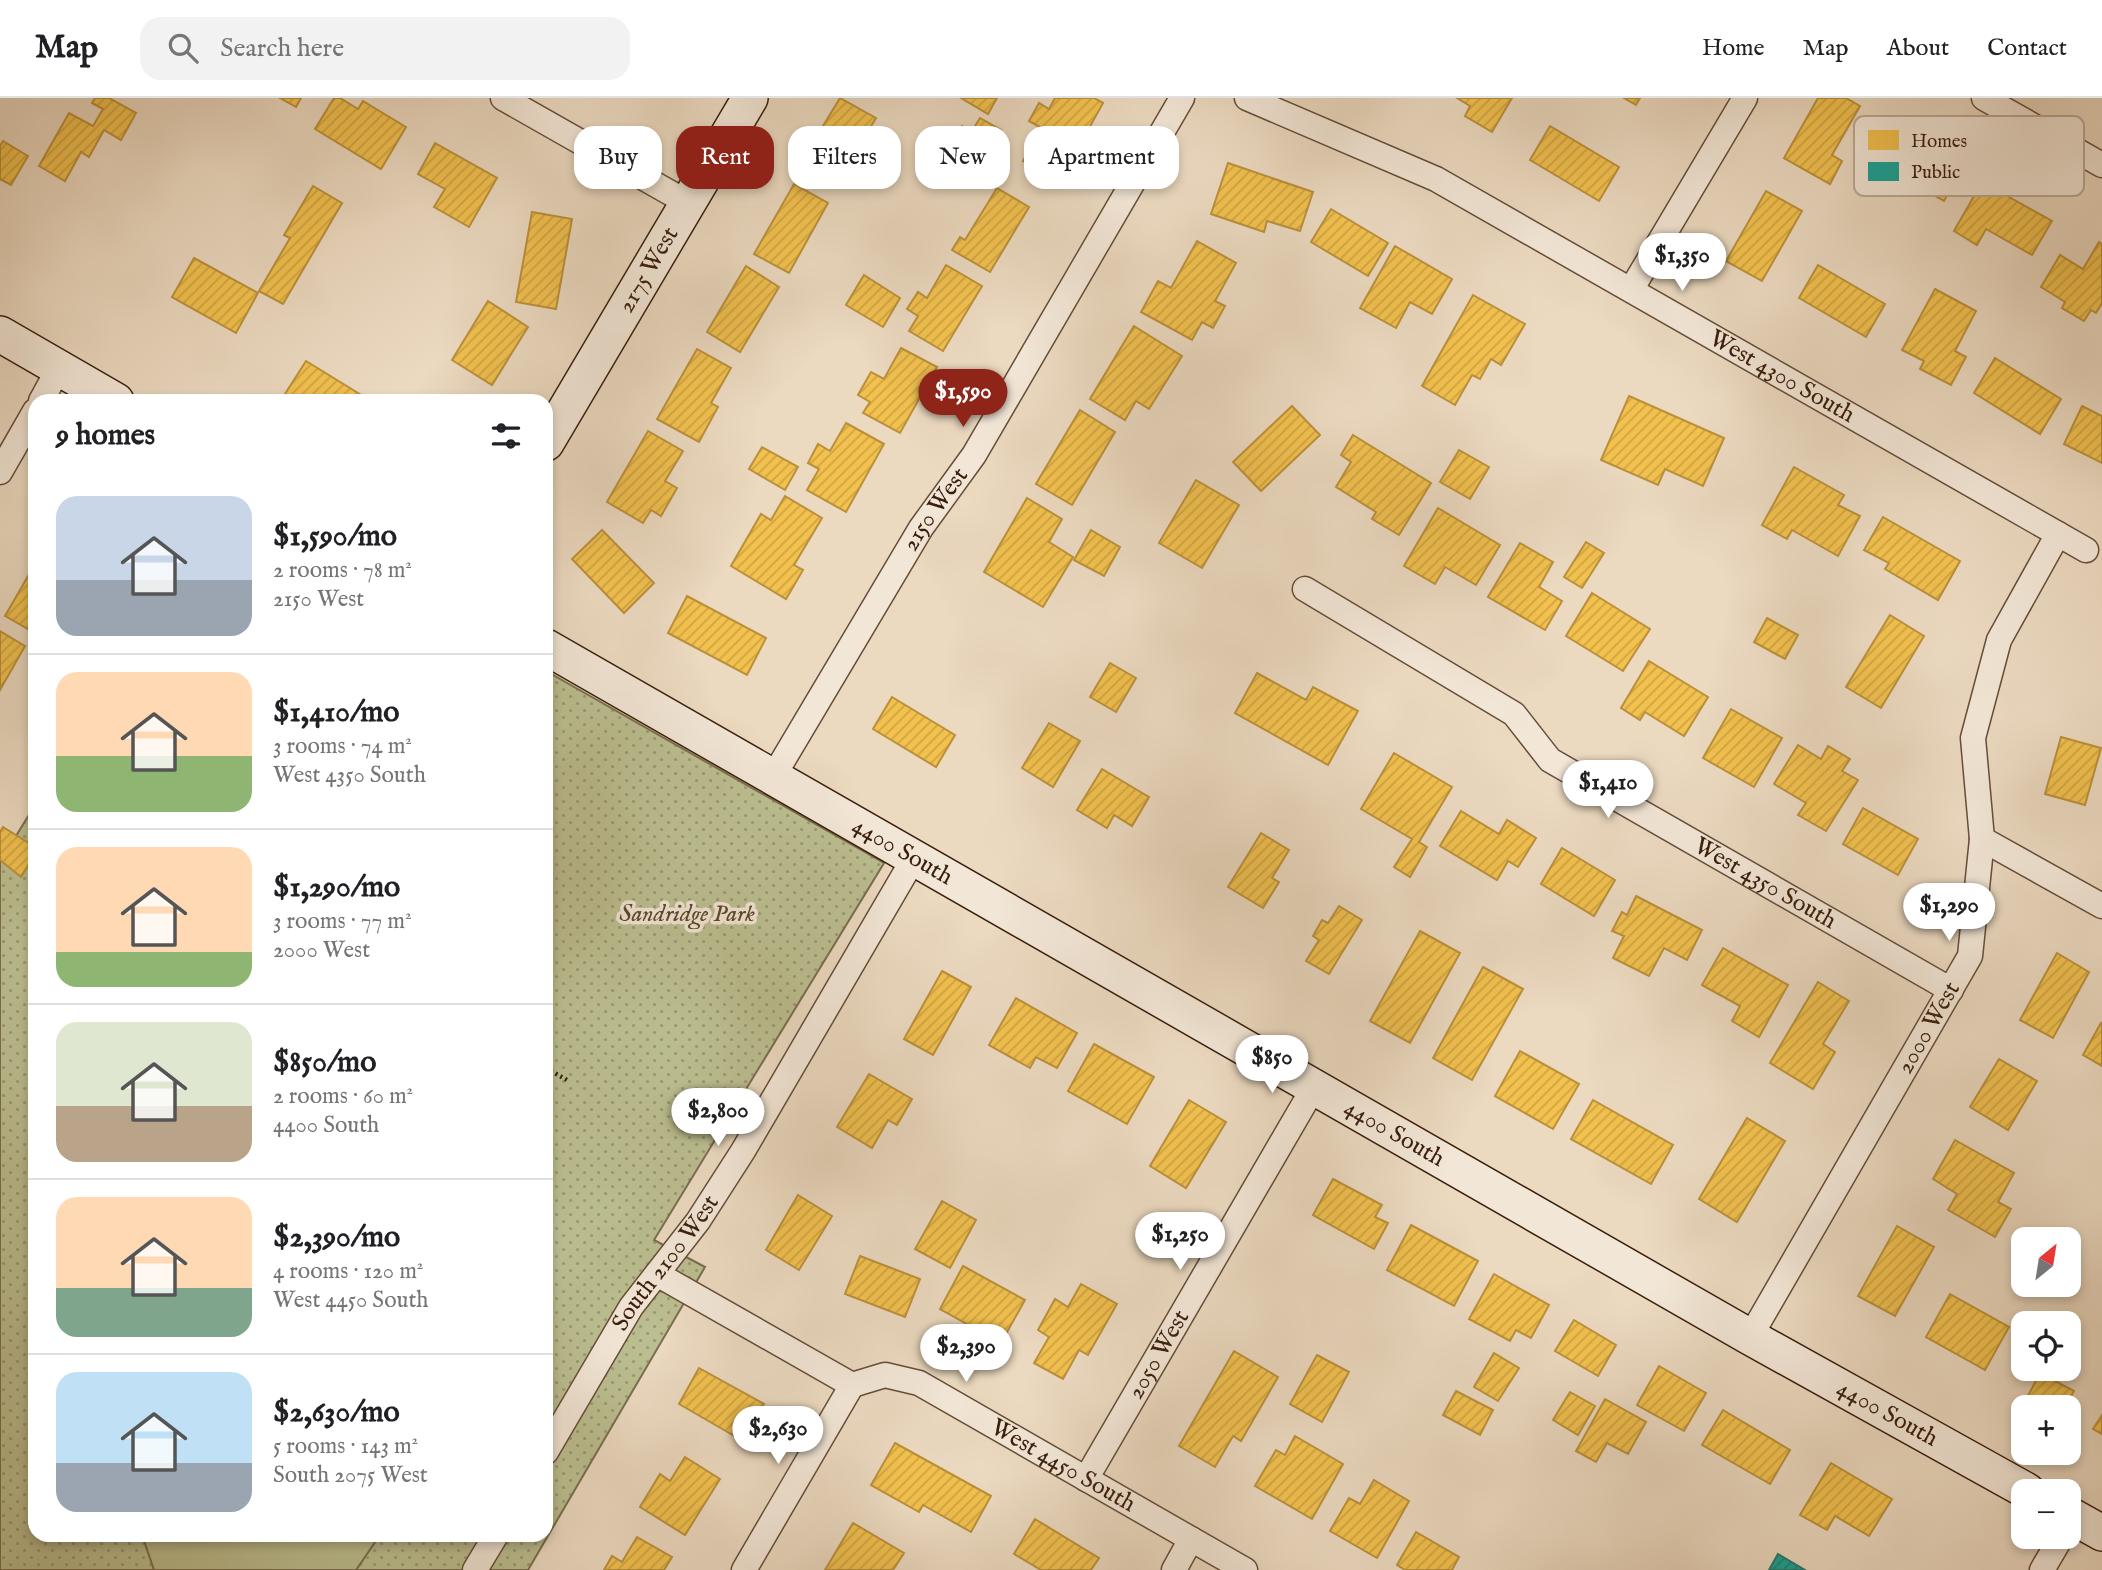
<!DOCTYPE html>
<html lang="en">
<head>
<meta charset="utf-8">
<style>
	:root { --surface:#fff; --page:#f2f2f2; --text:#202124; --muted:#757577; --line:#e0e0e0; --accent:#8f2418 }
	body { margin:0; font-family:"IM FELL English",serif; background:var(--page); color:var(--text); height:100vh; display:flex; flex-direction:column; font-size:26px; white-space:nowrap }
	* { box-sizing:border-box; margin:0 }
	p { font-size:23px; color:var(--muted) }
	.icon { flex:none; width:38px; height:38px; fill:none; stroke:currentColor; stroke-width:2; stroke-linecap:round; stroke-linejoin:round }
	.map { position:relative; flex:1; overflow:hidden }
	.sheet { position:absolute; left:28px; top:296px; width:525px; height:1148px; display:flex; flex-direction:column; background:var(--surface); border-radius:21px; box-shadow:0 4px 10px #0003 }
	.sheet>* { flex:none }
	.guide { position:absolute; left:574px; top:28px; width:665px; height:63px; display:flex; gap:14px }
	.needle { width:46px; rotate:30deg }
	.controls { position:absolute; left:2011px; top:1129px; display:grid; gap:14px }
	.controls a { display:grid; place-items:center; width:70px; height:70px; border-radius:14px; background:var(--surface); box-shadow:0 4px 10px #0003; font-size:35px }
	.price { position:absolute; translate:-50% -60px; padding:0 16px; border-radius:24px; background:#fff; color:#222; font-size:23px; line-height:46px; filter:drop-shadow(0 2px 4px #0008) }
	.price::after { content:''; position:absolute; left:50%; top:42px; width:21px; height:16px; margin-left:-10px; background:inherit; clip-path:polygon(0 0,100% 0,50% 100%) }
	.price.on { background:var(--accent); color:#fff }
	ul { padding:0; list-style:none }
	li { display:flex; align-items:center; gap:21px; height:175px; padding:0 28px }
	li+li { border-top:2px solid var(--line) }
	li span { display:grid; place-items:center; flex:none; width:196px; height:140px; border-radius:21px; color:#555 }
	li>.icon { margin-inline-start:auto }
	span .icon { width:84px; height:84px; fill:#fffc; stroke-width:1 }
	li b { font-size:30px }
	h2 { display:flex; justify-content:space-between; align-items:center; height:84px; padding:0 28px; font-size:30px }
	.chip { padding:0 24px; border-radius:21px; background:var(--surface); box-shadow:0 4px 10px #0003; font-size:24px; line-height:63px }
	.chip.on { background:var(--accent); color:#fff }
	header { display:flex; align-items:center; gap:42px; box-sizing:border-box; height:98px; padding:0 35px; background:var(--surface); border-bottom:2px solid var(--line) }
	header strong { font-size:33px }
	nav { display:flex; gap:38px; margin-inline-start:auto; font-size:24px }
	.search { width:490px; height:63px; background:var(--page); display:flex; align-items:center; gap:18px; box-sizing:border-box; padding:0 24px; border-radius:21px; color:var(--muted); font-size:26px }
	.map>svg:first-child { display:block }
	.grass { fill:url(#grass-dots); stroke:#7a6e4e; stroke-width:2 }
	.pitch { fill:#bbbe90; stroke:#7a6e4e; stroke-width:2 }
	.homes { fill:url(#homes-hatch); stroke:#bb903a; stroke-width:2 }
	.public { fill:url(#public-hatch); stroke:#227b6e; stroke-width:2 }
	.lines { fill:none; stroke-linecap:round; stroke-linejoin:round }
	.street-casing { stroke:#664d39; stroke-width:27 }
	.secondary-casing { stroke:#3a1e0c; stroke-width:38 }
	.path { stroke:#3a1e0c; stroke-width:4.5; stroke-dasharray:2 3.5; stroke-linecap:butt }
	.street { stroke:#f2e6d6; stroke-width:24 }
	.secondary { stroke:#f2e6d6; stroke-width:35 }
	.labels { text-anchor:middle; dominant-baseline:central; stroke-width:7; stroke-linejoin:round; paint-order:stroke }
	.street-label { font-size:24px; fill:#3a1e0c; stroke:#f2e6d6 }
	.park-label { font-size:24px; font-style:italic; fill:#5a462d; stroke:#f2e6d6 }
	.key { fill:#f2e6d6; stroke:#ba9; stroke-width:2 }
	.key-label { font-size:19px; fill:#3a1e0c }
</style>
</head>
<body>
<header>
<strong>Map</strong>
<div class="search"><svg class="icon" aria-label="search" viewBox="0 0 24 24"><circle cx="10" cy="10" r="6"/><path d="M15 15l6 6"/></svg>Search here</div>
<nav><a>Home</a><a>Map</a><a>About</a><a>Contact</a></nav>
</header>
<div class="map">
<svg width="2102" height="1472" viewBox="0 0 2102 1472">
	<defs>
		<pattern id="grass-dots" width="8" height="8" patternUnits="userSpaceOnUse" patternTransform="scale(1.75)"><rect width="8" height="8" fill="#bbbe90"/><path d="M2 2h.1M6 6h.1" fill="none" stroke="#999a74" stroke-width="1.8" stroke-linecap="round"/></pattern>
		<pattern id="homes-hatch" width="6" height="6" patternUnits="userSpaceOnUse" patternTransform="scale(1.75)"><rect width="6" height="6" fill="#f2c14e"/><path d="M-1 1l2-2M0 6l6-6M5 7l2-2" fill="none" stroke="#d0a543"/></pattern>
		<pattern id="public-hatch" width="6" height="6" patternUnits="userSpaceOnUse" patternTransform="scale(1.75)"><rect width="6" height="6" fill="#17a398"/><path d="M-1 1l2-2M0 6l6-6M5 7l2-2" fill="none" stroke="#16847a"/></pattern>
	</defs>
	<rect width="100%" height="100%" fill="#ebd9c0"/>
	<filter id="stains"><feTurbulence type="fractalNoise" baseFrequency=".00286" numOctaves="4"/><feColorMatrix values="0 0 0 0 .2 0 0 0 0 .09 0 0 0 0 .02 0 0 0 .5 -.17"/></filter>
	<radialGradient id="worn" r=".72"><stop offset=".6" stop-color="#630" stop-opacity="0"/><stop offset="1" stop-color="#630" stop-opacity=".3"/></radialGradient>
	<path class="grass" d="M546,573l338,192 -230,377 51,27 -177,303h-528v-708l35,-57v730h511z"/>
	<path class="pitch" d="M142,1437h238l-24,35h-202z"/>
	<g class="homes">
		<path d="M95,0h14l27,15 -15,27 -17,-10 -15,27 -8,-5 -16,29 -26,-15 30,-53 24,13 10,-17 -11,-6z"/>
		<path d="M280,0h21l-5,9z"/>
		<path d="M334,0h6l18,11 5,-8 43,26 -25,42 -66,-40z"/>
		<path d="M840,0l36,20 -22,36 5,3 -20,31 -39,-24z"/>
		<path d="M961,0h36l-9,16z"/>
		<path d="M1055,0h39l9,5 -43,78 -37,-20 17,-34 -11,-6 10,-18 10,6z"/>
		<path d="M1457,0h55l-20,34 -27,-16 5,-10z"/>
		<path d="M1624,0h16l-4,7z"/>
		<path d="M1818,0h28l14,8 -28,49 10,6 -12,23 -46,-26z"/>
		<path d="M980,20l21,12 -17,31 -32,-17 10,-18 10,5z"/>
		<path d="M1550,28l69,41 -20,34 -69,-41z"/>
		<path d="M1900,38l61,34 -17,31 -38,-21 -4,9 -24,-13z"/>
		<path d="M3,43l25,15 -17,29 -11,-6v-33z"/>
		<path d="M435,45l62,35 -28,49 -35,-20 11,-18 -27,-15z"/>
		<path d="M1228,65l85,29 -13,39 -33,-10 -3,11 -53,-18z"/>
		<path d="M1982,84l70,39 -20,34 -46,-26 -9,16 -23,-14z"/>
		<path d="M794,86l34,19 -39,70 -35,-19z"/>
		<path d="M313,88l29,17 -59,101 -24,-13 31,-53 -6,-3z"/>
		<path d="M997,90l32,19 -39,65 -38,-22 8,-13 5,3z"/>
		<path d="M1766,93l36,20 -40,70 -36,-20z"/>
		<path d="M1331,111l57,34 -20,33 -57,-34z"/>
		<path d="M532,114l40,7 -16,90 -40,-7z"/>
		<path d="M1197,143l39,22 -21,38 10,5 -12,22 -11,-6 -10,18 -51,-28 17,-31 13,7z"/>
		<path d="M2099,144l3,2v59l-6,10 -5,-3 -7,11 -22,-13 3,-6 -24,-15 19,-32 23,14z"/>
		<path d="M1395,148l57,33 -20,35 -22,-12 -14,26 -36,-20z"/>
		<path d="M194,160l64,35 -22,40 -64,-36z"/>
		<path d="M946,167l36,21 -39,65 -34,-20 9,-15 -11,-7 11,-17 9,6z"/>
		<path d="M1818,167l67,39 -19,33 -67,-39z"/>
		<path d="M746,168l33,21 -39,65 -33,-20z"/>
		<path d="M864,177l36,23 -17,29 -37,-22z"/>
		<path d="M1935,191l41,22 -21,40 11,6 -15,28 -31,-16 4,-8 -22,-11z"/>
		<path d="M1473,197l52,29 -24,41 -10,-6 -11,20 -8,-4 -17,30 -33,-19z"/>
		<path d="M488,203l40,26 -36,58 -40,-25z"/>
		<path d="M1134,228l48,30 -33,53 -13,-8 -11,19 -35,-21z"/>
		<path d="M901,250l36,19 -37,66 -37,-20 7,-11 -12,-7 13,-23 13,7z"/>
		<path d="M697,251l34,19 -20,35 7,4 -19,35 -42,-23z"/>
		<path d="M1995,260l66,41 -21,35 -66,-41z"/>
		<path d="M306,263l65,40h-75l-11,-7z"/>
		<path d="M1629,298l95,42 -21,48 -38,-17 -7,16 -57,-25z"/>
		<path d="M1292,308l28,29 -59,56 -28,-29z"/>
		<path d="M2082,308l20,10v47l-38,-19z"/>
		<path d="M1080,312l35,22 -43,73 -36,-21z"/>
		<path d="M846,325l38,21 -38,68 -39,-22 12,-21 -11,-6 10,-19 12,7z"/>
		<path d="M648,333l35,20 -18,30 12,7 -16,28 -10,-6 -8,13 -36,-21z"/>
		<path d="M1353,337l78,48 -32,52 -27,-16 4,-7 -40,-25 15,-25 -10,-7z"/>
		<path d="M762,349l36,20 -13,23 -36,-21z"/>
		<path d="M1459,352l30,17 -19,32 -30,-17z"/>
		<path d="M1794,369l50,28 -6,10 22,11 -22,40 -46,-26 -5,9 -25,-14z"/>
		<path d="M1196,382l43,25 -37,63 -43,-25z"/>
		<path d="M785,398l37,22 -28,47 9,5 -17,29 -55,-33 30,-52 10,6z"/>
		<path d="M1027,400l35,21 -13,23 24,15 -30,50 -59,-35z"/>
		<path d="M1438,410l62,37 -24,40 -31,-18 -10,17 -31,-18z"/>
		<path d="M1883,419l77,44 -22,39 -53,-31 4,-6 -25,-13z"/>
		<path d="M602,432l52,53 -30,30 -52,-54z"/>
		<path d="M1091,432l29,17 -16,29 -30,-16z"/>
		<path d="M1586,444l18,11 -22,35 -18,-11z"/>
		<path d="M1520,445l33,19 -14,25 23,14 -17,29 -57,-33z"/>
		<path d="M35,466v69l-30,-17z"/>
		<path d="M1592,495l58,36 -27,42 -57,-35z"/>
		<path d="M687,498l79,42 -19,37 -79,-42z"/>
		<path d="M1890,517l34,21 -43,72 -35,-21z"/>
		<path d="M1767,520l31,17 -13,24 -31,-17z"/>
		<path d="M0,533l25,15 -25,44z"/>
		<path d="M1649,563l59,36 -24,39 -39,-24 -5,8 -19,-12z"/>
		<path d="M1110,565l26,15 -20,34 -26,-15z"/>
		<path d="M1257,575l49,27 7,-13 45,24 -30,54 -93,-52z"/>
		<path d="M892,599l63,38 -19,32 -63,-38z"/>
		<path d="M1731,611l51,29 -28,49 -51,-29z"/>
		<path d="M1049,625l31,18 -27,46 -31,-19z"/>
		<path d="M2061,639l40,11 -16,57 -40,-11z"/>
		<path d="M1798,647l23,14 7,-13 22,13 -8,12 16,9 -32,51 -28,-16 8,-12 -32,-19z"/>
		<path d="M1394,655l58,34 -33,55 8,5 -17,30 -16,-10 18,-28 -51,-30z"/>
		<path d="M1102,671l47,28 -17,29 -18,-11 -7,13 -30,-18z"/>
		<path d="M1863,710l55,31 -20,36 -55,-31z"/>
		<path d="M1461,713l38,23 8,-14 29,18 -18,29 -10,-6 -11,19 -57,-34z"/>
		<path d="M3,729l32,20v7l-14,23 -21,-17v-28z"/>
		<path d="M1261,735l28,17 -17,28 7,4 -16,26 -35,-21z"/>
		<path d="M1562,750l53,32 -21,36 -53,-32z"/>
		<path d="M1636,798l66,34 -15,30 -23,-12 -15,28 -36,-18 11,-22 -12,-5 10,-19 5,3z"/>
		<path d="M1339,808l23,14 -33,54 -23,-13 13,-21 -6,-4 9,-16 6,3z"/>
		<path d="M1420,833l40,22 -50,90 -40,-22z"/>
		<path d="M1723,850l65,37 -29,52 -27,-16 8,-15 -38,-21z"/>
		<path d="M2057,855l32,19 -36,66 -33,-18z"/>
		<path d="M1483,869l40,22 -51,91 -39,-22z"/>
		<path d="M942,873l29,16 -38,68 -29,-16z"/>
		<path d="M1818,884l31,19 -26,43 12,8 -22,37 -43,-26z"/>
		<path d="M1016,900l61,35 -20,35 -21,-11 -6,11 -41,-23z"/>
		<path d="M2101,925l1,1v42l-19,-11z"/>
		<path d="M1094,946l60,33 -27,47 -59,-33z"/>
		<path d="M1520,953l59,33 -26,45 -58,-33z"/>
		<path d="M1999,961l38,22 -29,49 -38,-23z"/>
		<path d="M869,976l43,25 -15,26 -9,-5 -16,28 -35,-21z"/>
		<path d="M1189,1002l37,22 -40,66 -36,-22z"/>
		<path d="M1593,1002l80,45 -22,39 -80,-45z"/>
		<path d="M1747,1020l38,23 -48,81 -38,-23z"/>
		<path d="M1955,1042l59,33 -16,29 13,7 -16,28 -47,-27 9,-16 -24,-15z"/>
		<path d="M1333,1081l49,26 -7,12 13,6 -14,26 -61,-34z"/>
		<path d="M798,1097l34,21 -33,54 -33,-20z"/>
		<path d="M942,1103l34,19 -26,48 -35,-19z"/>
		<path d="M1411,1127l67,36 -24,45 -67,-36z"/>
		<path d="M1897,1128l37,21 -39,69 -37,-20z"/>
		<path d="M860,1158l60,23 -15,38 -60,-23z"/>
		<path d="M963,1168l62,34 -24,43 -61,-34z"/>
		<path d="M1494,1176l55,31 -18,33 -15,-8 -6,11 -41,-22z"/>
		<path d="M1081,1186l36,20 -29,51 -9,-5 -16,29 -29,-16 15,-26 -11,-7 17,-31 13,8z"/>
		<path d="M1950,1196l59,33 -24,43 -59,-33z"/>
		<path d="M1574,1222l42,25 -18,31 -43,-25z"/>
		<path d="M1234,1253l44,26 -37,64 -8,-5 -18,31 -36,-21z"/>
		<path d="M1494,1255l25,15 -21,33 -24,-14z"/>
		<path d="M1317,1257l32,17 -27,50 -32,-18z"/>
		<path d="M1659,1268l47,27 -22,38 -47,-26z"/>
		<path d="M699,1270l65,36 -21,37 -64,-37z"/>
		<path d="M2040,1275l34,18 -9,16h-37l-5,-2z"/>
		<path d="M1456,1293l37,19 -13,25 -37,-20z"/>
		<path d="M1570,1294l25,14 -17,29 -25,-15z"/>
		<path d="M1605,1301l41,23 -18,32 -21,-11 -11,19 -20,-11z"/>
		<path d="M1723,1312l67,40 -20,34 -68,-39z"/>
		<path d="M2102,1317v19l-9,-5z"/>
		<path d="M1295,1338l48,28 -31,55 -57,-33 21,-36 9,5z"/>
		<path d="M895,1345l96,53 -20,36 -48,-27 -4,7 -48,-27z"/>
		<path d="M685,1359l35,22 -35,56 -45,-28 20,-33 10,7z"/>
		<path d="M1831,1365l61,36 -23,37 -34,-20 -8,14 -27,-15z"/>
		<path d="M1374,1382l35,21 -32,57 -47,-27 19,-33 11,6z"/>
		<path d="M1035,1421l64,39 -8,12h-50l-27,-16z"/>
		<path d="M853,1425l51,30 -11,17h-68z"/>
		<path d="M1416,1434l43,25 -7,13h-47l-8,-5z"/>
		<path d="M637,1439l35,20 -8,13h-60l8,-14 10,6z"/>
	</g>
	<path class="public" d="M1778,1456l27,16h-36z"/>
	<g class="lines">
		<g class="street-casing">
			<g id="street">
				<path d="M503,0l185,105"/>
				<path id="s1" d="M1247,0l189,81 650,371"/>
				<path d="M1984,0l118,67"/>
				<path d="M1631,192l114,-192"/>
				<path d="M41,303l18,-33"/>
				<path d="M0,374l35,-61"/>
				<path id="s2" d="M1305,491l209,125 36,46 401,230"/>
				<path id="s3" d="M773,679l148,-249 53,-73 208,-357"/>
				<path d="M1982,741l120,67"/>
				<path id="s4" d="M657,1176l195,111 33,-10 34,8 326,187"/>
				<path id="s5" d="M1750,1239l220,-381 12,-117 -9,-101 26,-98 59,-106"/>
				<path id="s6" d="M546,1354l85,-145 67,-86 45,-70 171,-293"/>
				<path id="s7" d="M1086,1381l228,-392"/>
				<path d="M475,1472l21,-35"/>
				<path d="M744,1472l108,-185"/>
				<path d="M1174,1472l17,-31"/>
				<path d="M2042,1472l20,-34"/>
			</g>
		</g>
		<g class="secondary-casing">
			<g id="secondary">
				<path d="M0,236l116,67"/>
				<path id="s8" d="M546,345l204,-345"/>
				<path id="s9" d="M546,549l1204,690 277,154"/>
				<path d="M2068,1416l34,19"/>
			</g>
		</g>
		<path class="path" d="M546,970l21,12"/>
		<use href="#street" class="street"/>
		<use href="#secondary" class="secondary"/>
	</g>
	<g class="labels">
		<g class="street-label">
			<text stroke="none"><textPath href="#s8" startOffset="201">2175 West</textPath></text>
			<text stroke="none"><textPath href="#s1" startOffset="604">West 4300 South</textPath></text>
			<text stroke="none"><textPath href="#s3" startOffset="313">2150 West</textPath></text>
			<text stroke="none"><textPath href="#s9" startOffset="411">4400 South</textPath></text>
			<text stroke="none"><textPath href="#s2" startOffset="550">West 4350 South</textPath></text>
			<text stroke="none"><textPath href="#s5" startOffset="357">2000 West</textPath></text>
			<text stroke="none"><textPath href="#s9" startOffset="978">4400 South</textPath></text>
			<text stroke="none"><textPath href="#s6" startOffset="224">South 2100 West</textPath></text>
			<text stroke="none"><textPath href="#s7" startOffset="144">2050 West</textPath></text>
			<text stroke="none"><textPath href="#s9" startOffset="1545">4400 South</textPath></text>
			<text stroke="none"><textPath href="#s4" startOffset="460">West 4450 South</textPath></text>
		</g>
		<g class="park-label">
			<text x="687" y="816">Sandridge Park</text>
		</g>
	</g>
	<rect x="1854" y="18" width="230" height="80" rx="10" class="key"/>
	<rect x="1868" y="32" width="31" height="20" fill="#f2c14e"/>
	<rect x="1868" y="64" width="31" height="19" fill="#17a398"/>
	<g class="key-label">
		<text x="1911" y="49">Homes</text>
		<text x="1911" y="80">Public</text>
	</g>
	<rect width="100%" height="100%" filter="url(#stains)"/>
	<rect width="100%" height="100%" fill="url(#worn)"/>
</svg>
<div class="controls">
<a><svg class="needle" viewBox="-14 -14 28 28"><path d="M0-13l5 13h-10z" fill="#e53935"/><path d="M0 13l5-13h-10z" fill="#757577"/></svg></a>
<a><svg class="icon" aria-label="locate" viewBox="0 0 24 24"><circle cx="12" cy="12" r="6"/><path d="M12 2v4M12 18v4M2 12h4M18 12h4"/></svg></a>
<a>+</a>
<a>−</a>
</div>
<b class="price" style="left:1682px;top:195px">$1,350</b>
<b class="price on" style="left:963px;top:331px">$1,590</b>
<b class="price" style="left:1608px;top:722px">$1,410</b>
<b class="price" style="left:1949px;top:845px">$1,290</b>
<b class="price" style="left:1272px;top:997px">$850</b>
<b class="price" style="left:718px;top:1050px">$2,800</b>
<b class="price" style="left:1180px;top:1174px">$1,250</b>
<b class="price" style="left:966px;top:1286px">$2,390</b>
<b class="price" style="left:778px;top:1368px">$2,630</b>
<div class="guide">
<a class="chip">Buy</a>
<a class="chip on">Rent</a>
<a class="chip">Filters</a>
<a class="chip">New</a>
<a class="chip">Apartment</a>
</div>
<section class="sheet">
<h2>9 homes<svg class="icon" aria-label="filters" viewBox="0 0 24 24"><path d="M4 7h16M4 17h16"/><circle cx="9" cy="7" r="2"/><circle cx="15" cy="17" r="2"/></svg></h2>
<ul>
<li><span style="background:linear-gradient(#c9d6e8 60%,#9aa5b1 0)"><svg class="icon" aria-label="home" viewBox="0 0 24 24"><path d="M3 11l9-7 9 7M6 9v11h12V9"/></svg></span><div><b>$1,590/mo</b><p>2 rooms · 78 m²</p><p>2150 West</p></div></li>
<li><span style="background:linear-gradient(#ffd9b3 60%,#8fb573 0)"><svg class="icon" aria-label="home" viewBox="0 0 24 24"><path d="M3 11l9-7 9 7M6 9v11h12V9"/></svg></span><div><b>$1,410/mo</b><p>3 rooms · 74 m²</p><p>West 4350 South</p></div></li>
<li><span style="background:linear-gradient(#ffd9b3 75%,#8fb573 0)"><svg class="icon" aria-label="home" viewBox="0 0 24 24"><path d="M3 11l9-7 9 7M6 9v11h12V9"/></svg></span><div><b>$1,290/mo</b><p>3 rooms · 77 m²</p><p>2000 West</p></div></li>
<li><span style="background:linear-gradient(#dfe7d0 60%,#b9a48a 0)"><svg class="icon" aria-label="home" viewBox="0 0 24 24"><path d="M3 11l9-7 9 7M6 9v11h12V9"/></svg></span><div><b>$850/mo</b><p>2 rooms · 60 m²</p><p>4400 South</p></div></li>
<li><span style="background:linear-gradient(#ffd9b3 65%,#7fa58c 0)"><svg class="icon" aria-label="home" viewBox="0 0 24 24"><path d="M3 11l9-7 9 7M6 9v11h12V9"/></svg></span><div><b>$2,390/mo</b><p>4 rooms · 120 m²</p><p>West 4450 South</p></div></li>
<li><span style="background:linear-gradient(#bfe0f5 65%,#9aa5b1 0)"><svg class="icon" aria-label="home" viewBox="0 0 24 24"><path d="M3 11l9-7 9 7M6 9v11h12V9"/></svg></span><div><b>$2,630/mo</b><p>5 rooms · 143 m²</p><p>South 2075 West</p></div></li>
</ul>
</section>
</div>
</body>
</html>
